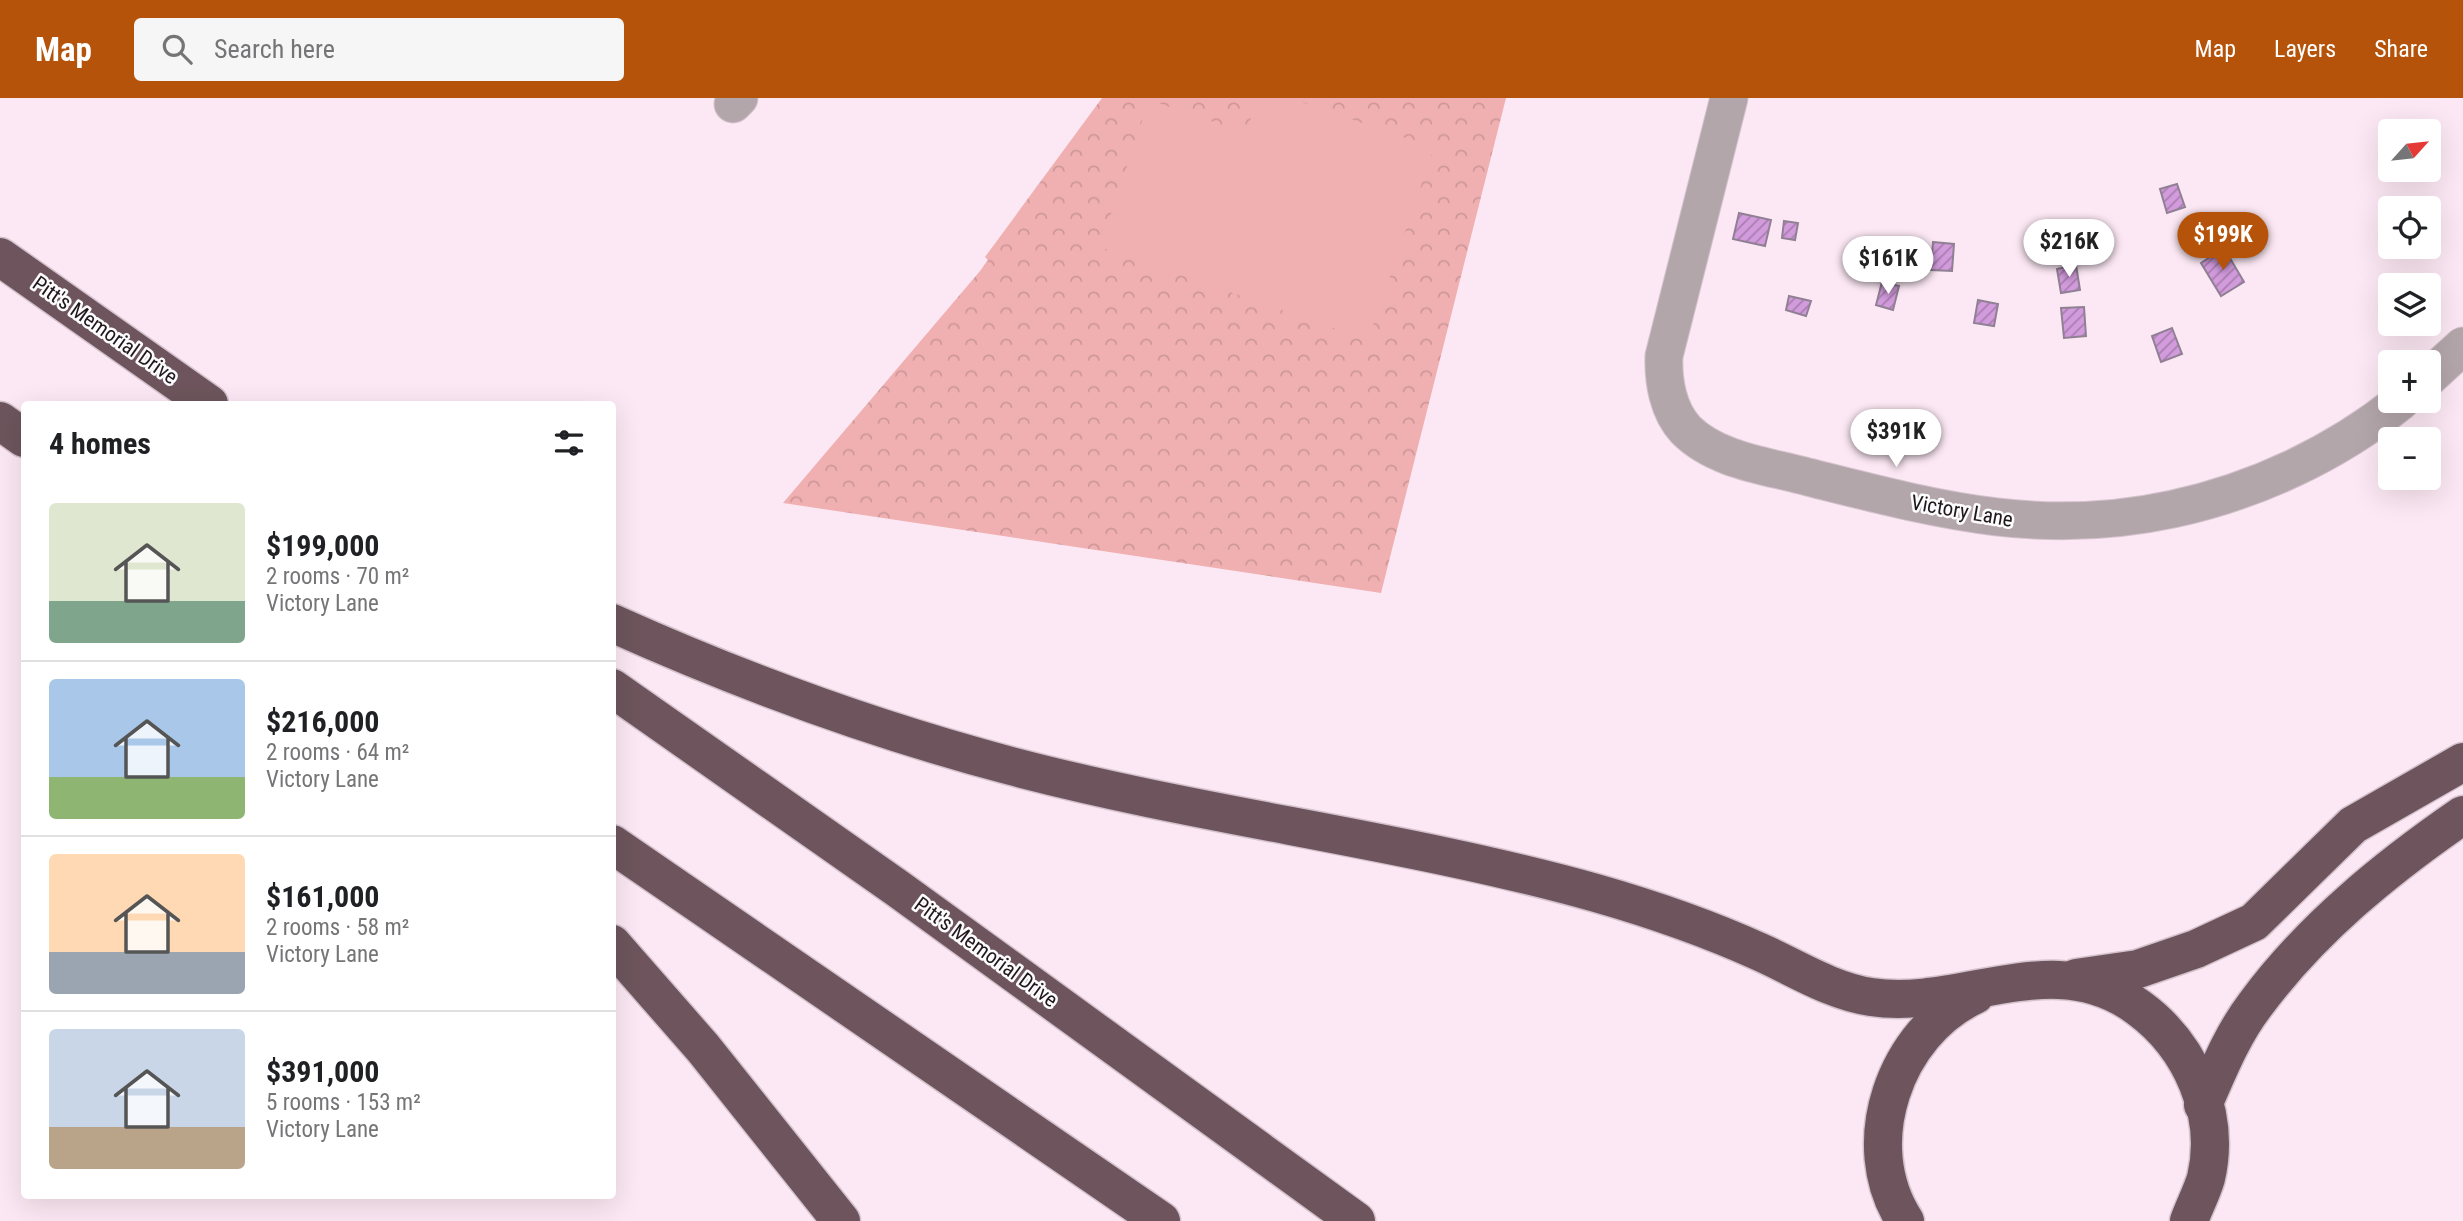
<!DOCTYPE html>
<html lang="en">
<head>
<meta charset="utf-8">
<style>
	:root { --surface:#fff; --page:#f6f6f6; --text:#202124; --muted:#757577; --line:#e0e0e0; --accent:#b45309 }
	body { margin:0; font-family:"Roboto Condensed",sans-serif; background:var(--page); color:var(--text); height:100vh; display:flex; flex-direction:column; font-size:26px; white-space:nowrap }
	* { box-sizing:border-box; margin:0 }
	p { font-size:23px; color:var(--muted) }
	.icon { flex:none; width:38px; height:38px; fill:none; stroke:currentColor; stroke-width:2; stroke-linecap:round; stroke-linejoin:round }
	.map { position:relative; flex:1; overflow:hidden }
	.details { position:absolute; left:21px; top:303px; width:595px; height:798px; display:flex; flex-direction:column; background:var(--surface); border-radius:7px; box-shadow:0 7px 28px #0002 }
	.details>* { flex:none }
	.needle { width:46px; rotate:63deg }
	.tools { position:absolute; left:2378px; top:21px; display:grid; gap:14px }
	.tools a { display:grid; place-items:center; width:63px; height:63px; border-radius:7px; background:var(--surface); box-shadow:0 7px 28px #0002; font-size:35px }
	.price { position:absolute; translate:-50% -60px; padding:0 16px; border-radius:24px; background:#fff; color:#222; font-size:23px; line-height:46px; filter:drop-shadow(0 2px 4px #0008) }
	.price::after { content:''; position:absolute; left:50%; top:42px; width:21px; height:16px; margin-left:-10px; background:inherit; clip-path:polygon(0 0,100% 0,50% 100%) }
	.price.active { background:var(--accent); color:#fff }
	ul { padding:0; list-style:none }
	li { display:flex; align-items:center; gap:21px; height:175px; padding:0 28px }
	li+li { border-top:2px solid var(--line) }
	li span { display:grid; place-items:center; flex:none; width:196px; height:140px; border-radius:7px; color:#555 }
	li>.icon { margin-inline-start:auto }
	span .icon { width:84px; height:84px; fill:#fffc; stroke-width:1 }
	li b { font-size:30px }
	h2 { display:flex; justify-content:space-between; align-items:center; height:84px; padding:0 28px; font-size:30px }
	header { display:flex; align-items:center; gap:42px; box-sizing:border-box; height:98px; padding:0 35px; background:var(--accent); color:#fff }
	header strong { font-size:33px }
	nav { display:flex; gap:38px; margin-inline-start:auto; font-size:24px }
	.search { width:490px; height:63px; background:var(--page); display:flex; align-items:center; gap:18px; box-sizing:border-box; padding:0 24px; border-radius:7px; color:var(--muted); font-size:26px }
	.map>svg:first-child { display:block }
	.park { fill:url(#park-crowns) }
	.garden { fill:#f0b0b1 }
	.building { fill:url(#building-hatch); stroke:#908093; stroke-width:2 }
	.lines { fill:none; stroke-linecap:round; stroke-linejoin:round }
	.minor-casing { stroke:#d4c2cd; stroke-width:39 }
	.highway-casing { stroke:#d4c2cd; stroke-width:41 }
	.minor { stroke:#b3a6aa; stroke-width:37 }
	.highway { stroke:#6e555d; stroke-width:38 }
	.labels { text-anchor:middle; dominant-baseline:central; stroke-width:5; stroke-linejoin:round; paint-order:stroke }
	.street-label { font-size:21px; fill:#20171d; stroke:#fcfcfc }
</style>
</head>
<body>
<header>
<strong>Map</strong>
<div class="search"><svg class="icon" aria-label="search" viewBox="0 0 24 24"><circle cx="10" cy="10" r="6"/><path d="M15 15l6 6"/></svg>Search here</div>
<nav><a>Map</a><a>Layers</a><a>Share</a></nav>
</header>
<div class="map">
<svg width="2463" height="1123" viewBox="0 0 2463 1123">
	<defs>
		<pattern id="park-crowns" width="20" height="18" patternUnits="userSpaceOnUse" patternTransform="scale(1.75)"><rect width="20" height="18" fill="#f0b0b1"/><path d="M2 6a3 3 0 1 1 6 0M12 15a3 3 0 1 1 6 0" fill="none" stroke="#ce9798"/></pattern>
		<pattern id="building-hatch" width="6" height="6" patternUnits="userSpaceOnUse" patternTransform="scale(1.75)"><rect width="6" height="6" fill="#d29bdc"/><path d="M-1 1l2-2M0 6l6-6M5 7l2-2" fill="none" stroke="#aa7db2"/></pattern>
	</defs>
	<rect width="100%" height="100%" fill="#fce8f4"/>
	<path class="park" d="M1102,0h404l-125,495 -598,-90 197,-232 8,-11 -3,-3z"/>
	<path class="garden" d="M1258,0h32l144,50 -66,192 -268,-93 49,-147 97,33z"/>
	<g class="building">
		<path d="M2177,86l8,23 -18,6 -7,-24z"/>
		<path d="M1739,115l32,7 -6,26 -32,-7z"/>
		<path d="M1784,123l14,2 -3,17 -13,-2z"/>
		<path d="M1933,144l21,2 -2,27 -21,-1z"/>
		<path d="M2224,150l20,34 -23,14 -20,-33z"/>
		<path d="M2076,167l4,25 -19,3 -4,-24z"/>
		<path d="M1882,184l17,4 -6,24 -17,-5z"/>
		<path d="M1789,198l22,5 -5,15 -20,-6z"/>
		<path d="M1978,202l20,4 -4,22 -20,-3z"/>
		<path d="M2084,209l2,29 -22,2 -3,-30z"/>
		<path d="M2172,230l10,26 -21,8 -9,-26z"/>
	</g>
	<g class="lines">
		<g class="minor-casing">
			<g id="minor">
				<path d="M1729,0l-65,258c-1,25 4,55 22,74 31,31 82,36 122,47 128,32 232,61 365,32 83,-18 162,-55 228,-108"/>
				<path d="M733,6l6,-6"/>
				<path d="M2429,279l34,-31"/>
			</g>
		</g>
		<g class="highway-casing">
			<g id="highway">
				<path d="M0,159l209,147"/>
				<path d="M0,323l24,17"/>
				<path d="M612,525c129,58 263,107 399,143 193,51 392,73 585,127 56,16 111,35 164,59 36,16 71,39 111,45 92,14 183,-53 268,11 52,38 82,106 67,170 -4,14 -12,29 -17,43"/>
				<path d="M612,590l285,200 459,333"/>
				<path d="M612,746l549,377"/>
				<path d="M612,846l91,104 138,173"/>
				<path d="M2076,880l62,-9 58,-20 58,-27 99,-97 110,-63"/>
				<path d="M2203,1007c15,-34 29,-70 52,-100 56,-76 131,-137 208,-190"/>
				<path d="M1905,1123c-50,-77 -10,-189 70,-226"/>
			</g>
		</g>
		<use href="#minor" class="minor"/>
		<use href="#highway" class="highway"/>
	</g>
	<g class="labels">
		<g class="street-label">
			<text transform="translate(105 232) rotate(35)">Pitt's Memorial Drive</text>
			<text transform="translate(1962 413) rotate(10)">Victory Lane</text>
			<text transform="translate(986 854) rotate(36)">Pitt's Memorial Drive</text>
		</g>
	</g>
</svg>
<div class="tools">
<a><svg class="needle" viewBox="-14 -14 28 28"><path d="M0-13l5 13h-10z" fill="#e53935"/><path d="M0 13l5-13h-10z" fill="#757577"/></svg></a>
<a><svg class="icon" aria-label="locate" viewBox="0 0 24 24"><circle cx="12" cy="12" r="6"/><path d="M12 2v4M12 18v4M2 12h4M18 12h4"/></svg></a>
<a><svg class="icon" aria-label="layers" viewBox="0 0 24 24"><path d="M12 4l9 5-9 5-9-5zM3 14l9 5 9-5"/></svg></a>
<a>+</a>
<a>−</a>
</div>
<b class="price active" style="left:2223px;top:174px">$199K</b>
<b class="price" style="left:2069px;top:181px">$216K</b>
<b class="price" style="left:1888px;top:198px">$161K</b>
<b class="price" style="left:1896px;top:371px">$391K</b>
<section class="details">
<h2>4 homes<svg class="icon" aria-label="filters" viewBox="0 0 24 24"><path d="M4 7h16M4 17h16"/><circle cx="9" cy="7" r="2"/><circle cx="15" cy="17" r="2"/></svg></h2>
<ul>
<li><span style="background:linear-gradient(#dfe7d0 70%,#7fa58c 0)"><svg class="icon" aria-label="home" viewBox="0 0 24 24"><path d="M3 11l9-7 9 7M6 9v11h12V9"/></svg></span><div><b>$199,000</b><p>2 rooms · 70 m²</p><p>Victory Lane</p></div></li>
<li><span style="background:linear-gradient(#a9c7e8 70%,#8fb573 0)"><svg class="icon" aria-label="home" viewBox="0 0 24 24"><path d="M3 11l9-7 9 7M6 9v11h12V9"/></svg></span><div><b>$216,000</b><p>2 rooms · 64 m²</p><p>Victory Lane</p></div></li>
<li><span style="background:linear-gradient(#ffd9b3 70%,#9aa5b1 0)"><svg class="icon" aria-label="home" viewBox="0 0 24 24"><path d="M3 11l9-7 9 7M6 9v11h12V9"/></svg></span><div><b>$161,000</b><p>2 rooms · 58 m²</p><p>Victory Lane</p></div></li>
<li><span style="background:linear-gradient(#c9d6e8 70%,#b9a48a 0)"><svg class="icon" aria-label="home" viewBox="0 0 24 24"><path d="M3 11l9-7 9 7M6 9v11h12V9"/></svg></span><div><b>$391,000</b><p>5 rooms · 153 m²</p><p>Victory Lane</p></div></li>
</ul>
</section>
</div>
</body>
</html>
